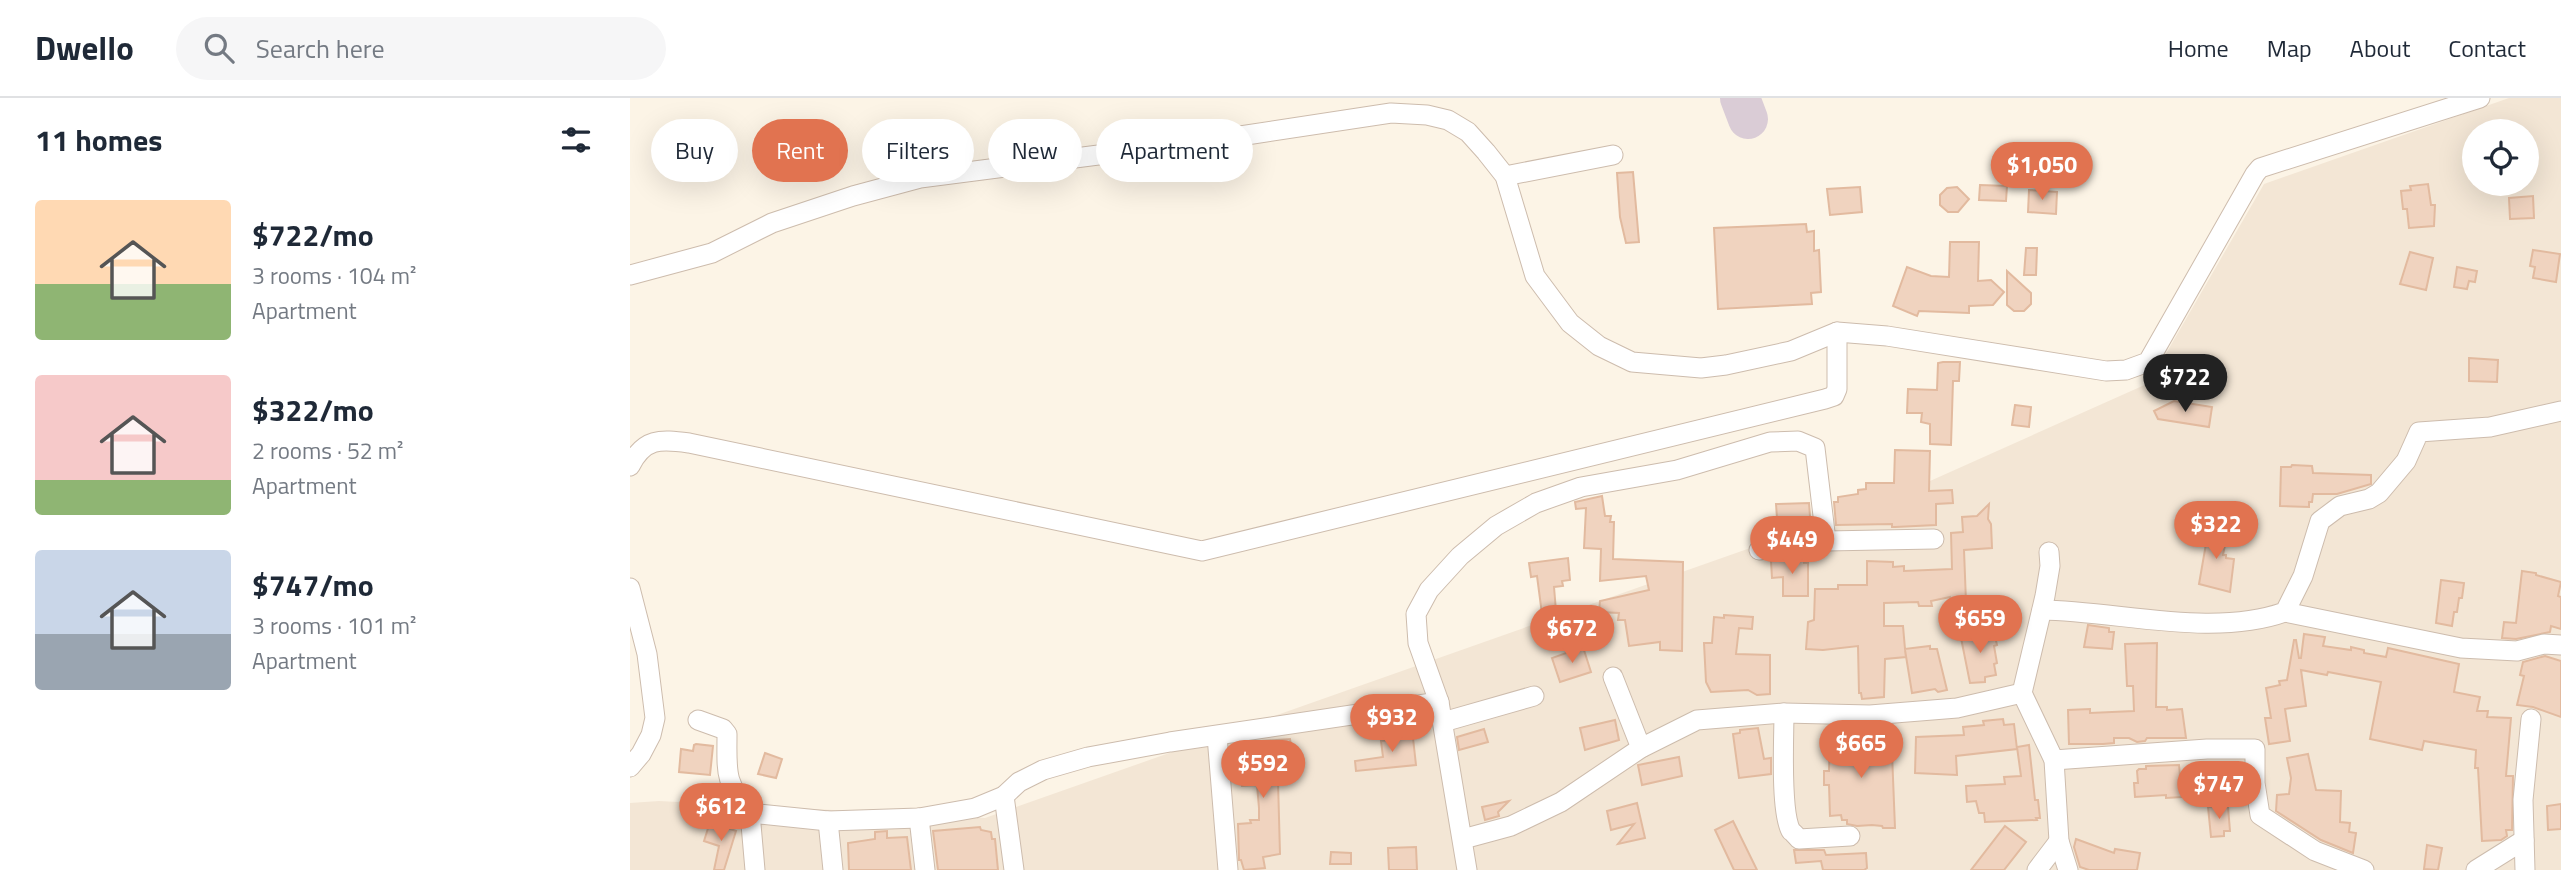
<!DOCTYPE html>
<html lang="en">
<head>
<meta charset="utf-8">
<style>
	:root { --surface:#fff; --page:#f6f6f7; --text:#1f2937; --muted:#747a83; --line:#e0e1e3; --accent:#e17350 }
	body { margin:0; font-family:"Titillium Web",sans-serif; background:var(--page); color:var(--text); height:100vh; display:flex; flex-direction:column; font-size:26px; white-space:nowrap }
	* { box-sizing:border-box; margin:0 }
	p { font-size:23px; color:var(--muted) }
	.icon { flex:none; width:38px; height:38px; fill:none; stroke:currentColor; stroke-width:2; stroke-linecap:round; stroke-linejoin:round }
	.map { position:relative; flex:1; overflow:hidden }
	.sheet { display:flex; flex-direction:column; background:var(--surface); width:630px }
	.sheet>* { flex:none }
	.banner { position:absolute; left:21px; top:21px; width:665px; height:63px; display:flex; gap:14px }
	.controls { position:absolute; left:1832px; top:21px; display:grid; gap:14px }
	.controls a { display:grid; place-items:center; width:77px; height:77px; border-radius:50%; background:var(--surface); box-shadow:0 7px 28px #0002; font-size:35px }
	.price { position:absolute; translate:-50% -60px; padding:0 16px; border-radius:24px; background:var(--accent); color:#fff; font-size:23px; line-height:46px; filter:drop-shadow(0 2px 4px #0008) }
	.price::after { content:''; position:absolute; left:50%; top:42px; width:21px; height:16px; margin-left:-10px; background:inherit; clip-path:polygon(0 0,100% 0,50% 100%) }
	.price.current { background:#222; color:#fff }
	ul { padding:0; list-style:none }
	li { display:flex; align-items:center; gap:21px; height:175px; padding:0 35px }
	li span { display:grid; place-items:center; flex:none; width:196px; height:140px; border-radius:7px; color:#555 }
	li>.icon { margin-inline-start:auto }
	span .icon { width:84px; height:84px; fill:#fffc; stroke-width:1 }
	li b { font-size:30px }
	h2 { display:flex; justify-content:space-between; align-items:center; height:84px; padding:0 35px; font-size:30px }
	.chip { padding:0 24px; border-radius:32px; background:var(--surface); box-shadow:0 7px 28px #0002; font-size:24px; line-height:63px }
	.chip.current { background:var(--accent); color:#fff }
	header { display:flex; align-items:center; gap:42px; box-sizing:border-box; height:98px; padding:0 35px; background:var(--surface); border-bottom:2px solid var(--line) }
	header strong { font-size:33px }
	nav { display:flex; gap:38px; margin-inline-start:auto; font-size:24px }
	.search { width:490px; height:63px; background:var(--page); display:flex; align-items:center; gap:18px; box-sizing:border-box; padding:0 24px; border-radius:38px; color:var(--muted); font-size:26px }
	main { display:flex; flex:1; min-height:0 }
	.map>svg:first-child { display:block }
	.residential { fill:#f3e6d5; fill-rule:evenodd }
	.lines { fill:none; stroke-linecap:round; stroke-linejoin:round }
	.taxiway { stroke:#daccd6; stroke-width:40 }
	.building { fill:#f0d3bf; stroke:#e2ba9f; stroke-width:2 }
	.minor-casing { stroke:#cdbcad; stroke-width:21 }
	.minor { stroke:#fff; stroke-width:19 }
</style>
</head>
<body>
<header>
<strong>Dwello</strong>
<div class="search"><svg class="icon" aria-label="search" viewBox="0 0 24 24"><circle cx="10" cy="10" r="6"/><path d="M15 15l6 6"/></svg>Search here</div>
<nav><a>Home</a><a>Map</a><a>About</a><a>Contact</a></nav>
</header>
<main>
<section class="sheet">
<h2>11 homes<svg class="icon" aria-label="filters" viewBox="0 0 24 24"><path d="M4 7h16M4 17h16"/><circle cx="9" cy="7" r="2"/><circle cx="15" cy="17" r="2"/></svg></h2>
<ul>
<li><span style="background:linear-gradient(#ffd9b3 60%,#8fb573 0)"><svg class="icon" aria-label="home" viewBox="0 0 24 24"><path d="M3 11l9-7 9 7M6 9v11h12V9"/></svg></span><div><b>$722/mo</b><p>3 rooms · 104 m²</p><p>Apartment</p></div></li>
<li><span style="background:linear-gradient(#f6c9c9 75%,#8fb573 0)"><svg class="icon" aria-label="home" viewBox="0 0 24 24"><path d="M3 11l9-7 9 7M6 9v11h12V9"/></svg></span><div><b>$322/mo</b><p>2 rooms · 52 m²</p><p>Apartment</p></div></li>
<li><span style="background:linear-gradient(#c9d6e8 60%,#9aa5b1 0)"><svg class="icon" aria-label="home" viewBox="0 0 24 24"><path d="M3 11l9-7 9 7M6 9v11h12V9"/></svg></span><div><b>$747/mo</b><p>3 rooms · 101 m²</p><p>Apartment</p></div></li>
</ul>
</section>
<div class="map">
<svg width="1931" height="772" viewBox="0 0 1931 772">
	<rect width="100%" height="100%" fill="#fcf4e6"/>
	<path class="residential" d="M1879,0h52v772h-1931v-67l29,-2 326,17 907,-320 257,-115 115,-199zM1844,33h53v53h-53z"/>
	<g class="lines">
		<path class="taxiway" d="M1110,0l8,21"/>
	</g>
	<g class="building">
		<path d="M1003,74l6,70 -13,1 -6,-26 -3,-44z"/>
		<path d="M1798,86l3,21h4l-1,21 -25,2 -2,-19h-4l-2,-18 10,-1 -1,-4z"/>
		<path d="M1350,87l27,1 -1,15 -27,-1z"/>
		<path d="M1230,89l2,25 -32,3 -3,-26z"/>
		<path d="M1327,89l12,12 -11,13h-10l-8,-7v-10l7,-7z"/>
		<path d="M1399,92l28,2 -1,22 -28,-2z"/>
		<path d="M1903,98l1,22 -24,1 -1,-21z"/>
		<path d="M1176,126l1,8 7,-1v20l5,-1 2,42 -10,1 1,11 -94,5 -4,-81z"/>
		<path d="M1320,144h29l-1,39 13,-1 13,12 -11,13 -24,1v7l-50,-2 -2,5 -24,-10 14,-39 24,9 18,1z"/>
		<path d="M1396,150h11l-1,27h-12z"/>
		<path d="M1903,152l27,4 -4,28 -23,-4 2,-11 -5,-1z"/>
		<path d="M1780,154l23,6 -7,32 -26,-6z"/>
		<path d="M1827,169l20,4 -2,11 -6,-1 -2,8 -13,-2z"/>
		<path d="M1377,173l24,22v11l-7,7h-10l-7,-6z"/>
		<path d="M1839,260l29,2 -1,22 -28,-1z"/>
		<path d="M1313,264h17l-1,19h-6l-2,64 -21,-1v-20l-9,-2 1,-9h-15l1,-24 29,1 1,-27z"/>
		<path d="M1544,303l38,6 -3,20 -51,-8 -4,-8z"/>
		<path d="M1385,307l16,2 -2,20 -17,-2z"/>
		<path d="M1265,352l35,1 -1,40 23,-1 1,13 -17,1v21l-41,2h-3v-3l-56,1 -2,-23h4v-5l20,-3v-4l8,-1v-6h28z"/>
		<path d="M1662,367l20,1 1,7 58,2v9l-34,10h-24l-1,8h-3v5l-29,-1 1,-39h10z"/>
		<path d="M972,398l3,20h6l-1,6h4l-1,37 70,3 -1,89 -22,-1v-8l-31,4 -4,-26h-7l1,-7 -20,-1 1,-11 49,-11 -3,-14 -46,5 1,-32 -17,-1 2,-40 -10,1 -1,-7z"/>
		<path d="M1179,405l2,27 -27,4v-3l-6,1 -2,-28z"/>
		<path d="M1359,406l-1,15 3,5 1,24 -28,2 2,52 3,-1 1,14 -16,-1 -4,-17 -19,4 1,5h-13l-1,-4 -34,1v23h19l2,23 25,-3v3h7l10,41 -9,2 -3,-3 -23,4 -7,-43 1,7 -21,2 -1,38 -22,2 -1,-6h-2l-1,-47 -35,4 -17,-1 2,-27 6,-2 1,-31h23v-4h29v-24l26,1v5l11,-1v5l48,-2 -1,-36 12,-1 -1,-15 15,-1z"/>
		<path d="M1581,417h7l1,23 7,2 -3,15h3v3l8,1 -4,33 -31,-8z"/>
		<path d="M1174,458v7h4v33h-25v-19l-11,1 -1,-17z"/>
		<path d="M938,460l2,22 -8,1 1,5 -9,1 2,24 9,-2 3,9h3l3,12 -30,7 -5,-23h3l-5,-38 -6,1 -2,-14z"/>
		<path d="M1892,473l14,2v2l25,7 -3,14 3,1v32l-10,-3 -1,6 -34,7 -14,-1 2,-16 12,1z"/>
		<path d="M1811,482l23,3 -2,15h-3l-2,14h-3l-2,14 -16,-3z"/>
		<path d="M1094,517l29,2 -1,12 -13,-1 -3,26 34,1v39l-13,1 -9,-5 -37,2 -5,-10 -2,-39h8l2,-26 10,1z"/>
		<path d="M1458,527l21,3v4h5l-2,17 -28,-2z"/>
		<path d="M1354,531v5l10,-2 3,13 -3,1 3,17 -3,1 2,11 -11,2v5l-15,1 -9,-45 10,-2 -1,-4z"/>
		<path d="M1674,536l21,3 -2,9 28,4v-3l13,3v3l22,4 2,-9 71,16 -5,28 26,5 -3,14h11l-1,6 24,1 -5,58h7l-1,54h-6l1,6 -6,4 -19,1 -4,-73h-3l1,-18 -52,-9 -2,9 -52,-11 11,-57 -53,-10 -1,3 -26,-5 5,36 -21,3 5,32 -21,3 -4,-26h6l-5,-30 14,-3 -1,-4 8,-1 7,-40h2l3,18h2z"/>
		<path d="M1527,545l-1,64h11v3l15,-1 4,29h-39l-2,3 -8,1 -8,-4h-15v5l-11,1h-34l-1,-34 22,-1v4l44,-2 -1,-25h-6l-2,-42z"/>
		<path d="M953,549l8,25 -31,10 -8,-24z"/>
		<path d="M1915,558l16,5v56l-28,-10 -16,-2 7,-29 -4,-1 3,-13z"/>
		<path d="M1373,621l1,6 10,-1 3,25 -61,7 1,19 -42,-2 1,-36 48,-2 -1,-8 21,-2 -1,-4z"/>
		<path d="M985,622l4,20 -34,10 -5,-22z"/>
		<path d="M1128,630l6,31 7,-1v16l-32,4 -6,-44 7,-1v-3z"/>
		<path d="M854,631l4,13 -29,8 -2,-13z"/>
		<path d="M772,633l1,8 10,-1 3,27 -60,6 -1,-10 28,-4 -2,-16 9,-1v-8z"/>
		<path d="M1200,636l49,1v4l10,-1v15h3l3,75h-12l-1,-2 -10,-1 -15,1 -10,-2v-4h-5l-1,-5 -11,1 -1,-31h-5v-14h5z"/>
		<path d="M660,641l3,20 -1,3 -8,1 3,11 -4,1v5l-5,1 2,73 -17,3 2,11 -21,2 -3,-10h-2l-1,-36 13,-1 -1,-3h9v-12l-2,-23 -15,1 -2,-18 4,1 -2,-23 20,-2v-3z"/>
		<path d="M66,646l17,2 -3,29 -31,-3 2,-23 12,2 1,-6z"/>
		<path d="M1399,647l6,55h3l2,18h-4l1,2 -52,2 -1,-9h-5l-3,-12 -9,1 -1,-16 39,-2 -1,-7 17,-1 -4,-29z"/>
		<path d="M135,655l17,6 -6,19 -18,-4z"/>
		<path d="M1678,656l8,36 25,1 -1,31 10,1 -1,9 7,1 -3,20 -32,-13 -45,-29 1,-16 12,-1 2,-16 -4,-20z"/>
		<path d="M1049,659l3,19 -40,9 -4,-20z"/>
		<path d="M1549,667l3,32 -16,1v-3l-31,2 -1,-14h4l-1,-12 2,-2h7v-3z"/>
		<path d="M879,703l-11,11 1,4 -14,4 -3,-13z"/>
		<path d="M1007,705l8,35 -27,6 16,-20 -23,6 -4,-19z"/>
		<path d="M1931,706v25l-13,1 -1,-24z"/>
		<path d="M1590,708l1,2 7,-1 2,24h-6v5l-13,1 -3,-30z"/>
		<path d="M1103,723l24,49h-23l-19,-40z"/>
		<path d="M80,724l26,9 -12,39h-10l5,-24 -15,-5z"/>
		<path d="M1375,728l21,16 -22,28h-33z"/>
		<path d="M350,729l1,3 10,2 1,7h3l3,31h-60l-5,-39z"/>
		<path d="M257,733v7l20,-1 4,33h-62l-1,-27 27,-4v-7z"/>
		<path d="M1446,741l38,14 1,-4 25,4 -3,17h-48l-9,-3 -6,-20z"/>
		<path d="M1797,747l15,3 -4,22 -14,-1z"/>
		<path d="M786,749l1,23h-28l-1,-22z"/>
		<path d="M1164,752h30l2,5 40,-2 1,15 -3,2h-41l-2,-9 -25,2z"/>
		<path d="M701,754l20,1v11h-21z"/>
	</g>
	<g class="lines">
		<g class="minor-casing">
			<g id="minor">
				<path d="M875,78l108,-21"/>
				<path d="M0,177l82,-22 60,-30 81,-27 67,-18 287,-37 184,-28 36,2 21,5 20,12 18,20 19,24 30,100 35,47 29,23 33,16 69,6 25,-3 65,-14 46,-19 50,4 219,35 20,-1 22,-8 107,-188 5,-6 220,-70"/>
				<path d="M0,368c14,-28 30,-27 59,-23l513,108 623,-152 9,-3 3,-7v-57"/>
				<path d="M1129,452l67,-9 108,-2"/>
				<path d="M1419,454l1,14 -5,30 -23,97 32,67 5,81 9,29"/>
				<path d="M0,490l17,66 8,64 -4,17 -10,19 -11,13"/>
				<path d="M1412,512c77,1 170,28 243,2l18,-36 17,-55 20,-15 29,-7 10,-6 27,-32 13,-29 71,-5 71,-16"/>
				<path d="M1655,514l176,36 56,3 27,-7 17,1"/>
				<path d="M983,579l28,71"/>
				<path d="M1154,615c0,25 -4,98 7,118 1,0 7,7 8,8l51,-3"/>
				<path d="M68,622l25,9 4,5c0,39 -3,47 23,79l78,8 91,-3 56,-10 29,-12 15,-14 24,-12 45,-13 82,-15 269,-40"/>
				<path d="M813,624l91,-26"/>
				<path d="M587,638l11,134"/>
				<path d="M1424,662l153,-11h48v34l5,32 55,36 49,19"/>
				<path d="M374,698l10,74"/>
				<path d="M120,715l5,57"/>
				<path d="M289,720l6,52"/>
				<path d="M198,723l5,49"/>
				<path d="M833,741l48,-13 50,-24 80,-54 56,-28 87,-7 86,2 87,-7 65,-15"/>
				<path d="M837,772l-28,-168 -21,-59 -2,-29 13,-24 31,-34 36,-30 40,-23 45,-16 96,-17 93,-28 28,-1 17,7 11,93"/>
				<path d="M1407,772l22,-29"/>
				<path d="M1846,772l48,-30"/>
				<path d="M1895,772l-2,-70 8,-81"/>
			</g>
		</g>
		<use href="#minor" class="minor"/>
	</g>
</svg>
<div class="controls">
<a><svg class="icon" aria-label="locate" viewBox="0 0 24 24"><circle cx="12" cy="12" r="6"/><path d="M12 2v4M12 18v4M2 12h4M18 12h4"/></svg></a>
</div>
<b class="price" style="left:1412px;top:104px">$1,050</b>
<b class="price current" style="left:1555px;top:316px">$722</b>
<b class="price" style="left:1586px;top:463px">$322</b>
<b class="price" style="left:1162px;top:478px">$449</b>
<b class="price" style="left:1350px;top:557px">$659</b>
<b class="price" style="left:942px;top:567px">$672</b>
<b class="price" style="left:762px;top:656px">$932</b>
<b class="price" style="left:1231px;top:682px">$665</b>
<b class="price" style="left:633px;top:702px">$592</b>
<b class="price" style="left:1589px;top:723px">$747</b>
<b class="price" style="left:91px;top:745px">$612</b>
<div class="banner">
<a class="chip">Buy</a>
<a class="chip current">Rent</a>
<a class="chip">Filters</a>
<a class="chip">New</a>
<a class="chip">Apartment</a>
</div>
</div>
</main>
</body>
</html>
